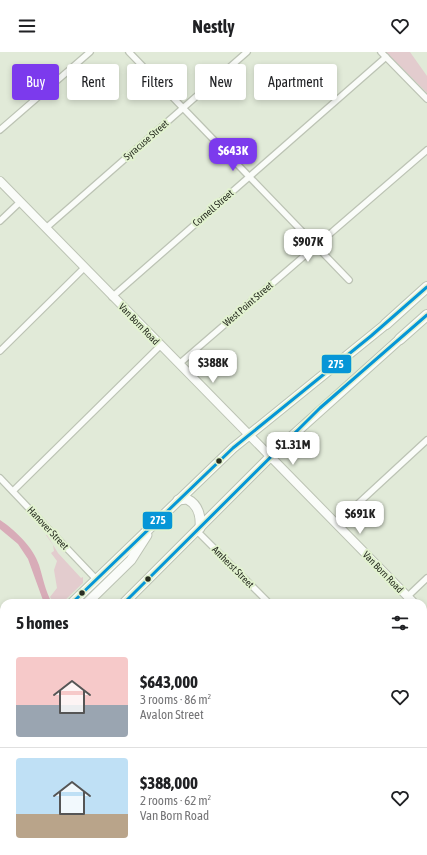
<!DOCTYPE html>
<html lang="en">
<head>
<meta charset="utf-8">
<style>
	:root { --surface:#fff; --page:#f2f2f2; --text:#202124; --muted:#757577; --line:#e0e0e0; --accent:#7c3aed }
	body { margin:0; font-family:"Asap Condensed",sans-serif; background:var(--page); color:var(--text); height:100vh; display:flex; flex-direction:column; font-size:15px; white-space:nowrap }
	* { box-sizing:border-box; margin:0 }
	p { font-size:13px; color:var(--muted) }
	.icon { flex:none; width:22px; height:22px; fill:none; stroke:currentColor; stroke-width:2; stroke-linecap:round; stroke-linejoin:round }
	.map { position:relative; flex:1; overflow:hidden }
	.sheet { position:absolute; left:0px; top:547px; width:427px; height:256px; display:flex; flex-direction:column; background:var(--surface); border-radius:12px 12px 0 0; box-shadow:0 2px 6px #0003 }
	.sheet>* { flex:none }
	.top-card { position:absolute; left:12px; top:12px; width:403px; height:36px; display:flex; gap:8px }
	.price { position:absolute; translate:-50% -34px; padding:0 9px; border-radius:8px; background:#fff; color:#222; font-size:13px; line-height:26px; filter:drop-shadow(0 1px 2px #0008) }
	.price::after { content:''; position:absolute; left:50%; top:24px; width:12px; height:9px; margin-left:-6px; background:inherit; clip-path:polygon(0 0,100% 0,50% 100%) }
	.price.selected { background:var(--accent); color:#fff }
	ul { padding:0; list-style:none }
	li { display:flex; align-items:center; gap:12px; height:100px; padding:0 16px }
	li+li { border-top:1px solid var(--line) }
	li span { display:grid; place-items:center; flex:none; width:112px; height:80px; border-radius:4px; color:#555 }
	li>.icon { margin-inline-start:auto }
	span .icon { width:48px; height:48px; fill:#fffc; stroke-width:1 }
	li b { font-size:17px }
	h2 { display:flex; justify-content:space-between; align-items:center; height:48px; padding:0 16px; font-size:17px }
	.pill { padding:0 14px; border-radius:4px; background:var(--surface); box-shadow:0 2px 6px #0003; font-size:14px; line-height:36px }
	.pill.selected { background:var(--accent); color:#fff }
	header { display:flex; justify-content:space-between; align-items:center; height:52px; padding:0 16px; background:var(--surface); font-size:18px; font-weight:700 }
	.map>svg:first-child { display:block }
	.green { fill:#e3ccce }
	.water { fill:#d8acb8 }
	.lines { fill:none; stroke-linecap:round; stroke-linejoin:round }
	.river { stroke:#d8acb8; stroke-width:13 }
	.street-casing { stroke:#bcc3b4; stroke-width:8 }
	.secondary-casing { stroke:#bcc3b4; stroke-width:10 }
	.primary-casing { stroke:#bcc3b4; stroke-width:11 }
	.highway-casing { stroke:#bcc3b4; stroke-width:12 }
	.street { stroke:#fafcf9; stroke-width:5.5 }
	.secondary { stroke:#fafcf9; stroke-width:8 }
	.primary { stroke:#fafcf9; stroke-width:9 }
	.highway { stroke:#fafcf9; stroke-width:10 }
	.bus-1-casing { stroke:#e2f2d0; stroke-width:6 }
	.bus-1 { stroke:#0696d7; stroke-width:3 }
	.bus-dot { fill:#282e21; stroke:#e2f2d0; stroke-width:1.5 }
	.labels { text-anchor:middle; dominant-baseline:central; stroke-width:4; stroke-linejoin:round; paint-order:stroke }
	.street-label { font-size:10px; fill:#282e21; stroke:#e2f2d0 }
	.line-badge { stroke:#e2f2d0; stroke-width:1.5 }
	.badge-label { font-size:11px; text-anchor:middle; font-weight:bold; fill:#fff }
</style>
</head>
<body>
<header><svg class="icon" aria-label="menu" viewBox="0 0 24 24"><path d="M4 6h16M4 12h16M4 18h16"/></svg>Nestly<svg class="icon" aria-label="heart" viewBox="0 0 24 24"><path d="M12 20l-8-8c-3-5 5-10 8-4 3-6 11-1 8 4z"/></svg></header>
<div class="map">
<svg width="427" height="803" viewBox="0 0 427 803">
	<rect width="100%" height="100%" fill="#e1ead8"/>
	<g class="green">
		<path d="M386,0h24l17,24v17z"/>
		<path d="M46,483h1l11,18 23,25 2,-1v6l-21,20h-8l-4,-6 7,-9 -3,-18 3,-9 -6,-8 3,-2 -1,-6z"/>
	</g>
	<path class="water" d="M0,468c15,10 33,27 39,45 4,13 6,25 13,38h-8l-16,-44 -10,-15 -18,-15z"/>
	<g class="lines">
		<path class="river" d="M282,799l4,4"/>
		<g class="street-casing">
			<g id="street">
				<path d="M129,0l220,228"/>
				<path d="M381,0l46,47"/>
				<path d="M0,78l90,-78"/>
				<path d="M0,169l20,-19"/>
				<path d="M46,176l201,-176"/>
				<path d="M112,245l274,-240"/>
				<path d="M0,299l84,-83"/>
				<path d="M179,312l248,-214"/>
				<path d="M0,426l96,101"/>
				<path d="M13,439l147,-145"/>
				<path d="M336,472l91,-84"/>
				<path d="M197,479l72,72"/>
				<path d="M407,545l20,-19"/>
				<path d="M0,737l4,4"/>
				<path d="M60,799l4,4"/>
				<path d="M207,799l4,4"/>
				<path d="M354,799l4,4"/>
				<path d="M176,803l4,-4"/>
			</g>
		</g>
		<g class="secondary-casing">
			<g id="secondary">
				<path d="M0,129l414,422"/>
				<path d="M423,561l4,4"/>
			</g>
		</g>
		<g class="primary-casing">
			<g id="primary">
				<path d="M178,448l9,-1c12,6 14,17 13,29"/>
				<path d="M72,551l161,-155 153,-124"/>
				<path d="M87,551l44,-43 16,-25"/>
				<path d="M124,551l158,-158 118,-106"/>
				<path d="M0,623l4,-4"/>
				<path d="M0,677l4,-4"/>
			</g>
		</g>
		<g class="highway-casing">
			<g id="highway">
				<path d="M386,272l41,-37"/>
				<path d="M400,287l27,-24"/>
			</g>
		</g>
		<use href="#street" class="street"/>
		<use href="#secondary" class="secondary"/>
		<use href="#primary" class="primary"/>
		<use href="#highway" class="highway"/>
		<g class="bus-1-casing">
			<g id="bus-1">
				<path d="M72,551l161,-155 138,-112 56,-49"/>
				<path d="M124,551l196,-195 107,-93"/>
			</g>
		</g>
		<use href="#bus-1" class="bus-1"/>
	</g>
	<g class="bus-dot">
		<circle cx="219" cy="409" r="3.5"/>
		<circle cx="148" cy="527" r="3.5"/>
		<circle cx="82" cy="541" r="3.5"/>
	</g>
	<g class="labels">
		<g class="street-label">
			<text transform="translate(146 88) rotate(-41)">Syracuse Street</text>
			<text transform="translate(213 156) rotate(-41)">Cornell Street</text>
			<text transform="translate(248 252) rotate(-41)">West Point Street</text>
			<text transform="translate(139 272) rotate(46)">Van Born Road</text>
			<text transform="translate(48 476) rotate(47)">Hanover Street</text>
			<text transform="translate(233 515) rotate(45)">Amherst Street</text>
			<text transform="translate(383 520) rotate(46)">Van Born Road</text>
		</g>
	</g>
	<g class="line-badge">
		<rect x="321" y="302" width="31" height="20" rx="4" fill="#0696d7"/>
		<rect x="142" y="459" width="31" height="19" rx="4" fill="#0696d7"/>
	</g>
	<g class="badge-label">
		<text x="336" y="316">275</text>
		<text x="158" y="472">275</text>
	</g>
</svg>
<b class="price selected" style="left:233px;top:120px">$643K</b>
<b class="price" style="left:308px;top:211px">$907K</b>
<b class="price" style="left:213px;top:332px">$388K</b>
<b class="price" style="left:293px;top:414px">$1.31M</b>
<b class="price" style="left:360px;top:483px">$691K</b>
<div class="top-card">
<a class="pill selected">Buy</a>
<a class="pill">Rent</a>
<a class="pill">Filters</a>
<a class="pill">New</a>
<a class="pill">Apartment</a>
</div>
<section class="sheet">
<h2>5 homes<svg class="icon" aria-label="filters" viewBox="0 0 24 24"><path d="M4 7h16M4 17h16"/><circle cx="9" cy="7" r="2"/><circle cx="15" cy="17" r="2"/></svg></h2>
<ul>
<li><span style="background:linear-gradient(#f6c9c9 60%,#9aa5b1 0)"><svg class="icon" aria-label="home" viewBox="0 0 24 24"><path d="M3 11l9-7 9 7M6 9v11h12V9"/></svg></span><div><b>$643,000</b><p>3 rooms · 86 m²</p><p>Avalon Street</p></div><svg class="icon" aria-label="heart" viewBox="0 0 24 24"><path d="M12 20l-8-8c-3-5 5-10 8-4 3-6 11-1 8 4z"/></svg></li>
<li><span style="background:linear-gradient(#bfe0f5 70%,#b9a48a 0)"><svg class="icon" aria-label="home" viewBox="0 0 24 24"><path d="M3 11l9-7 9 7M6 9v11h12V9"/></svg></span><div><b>$388,000</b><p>2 rooms · 62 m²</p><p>Van Born Road</p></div><svg class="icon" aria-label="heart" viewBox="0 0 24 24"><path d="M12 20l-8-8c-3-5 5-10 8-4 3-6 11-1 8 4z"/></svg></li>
</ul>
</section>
</div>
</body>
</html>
